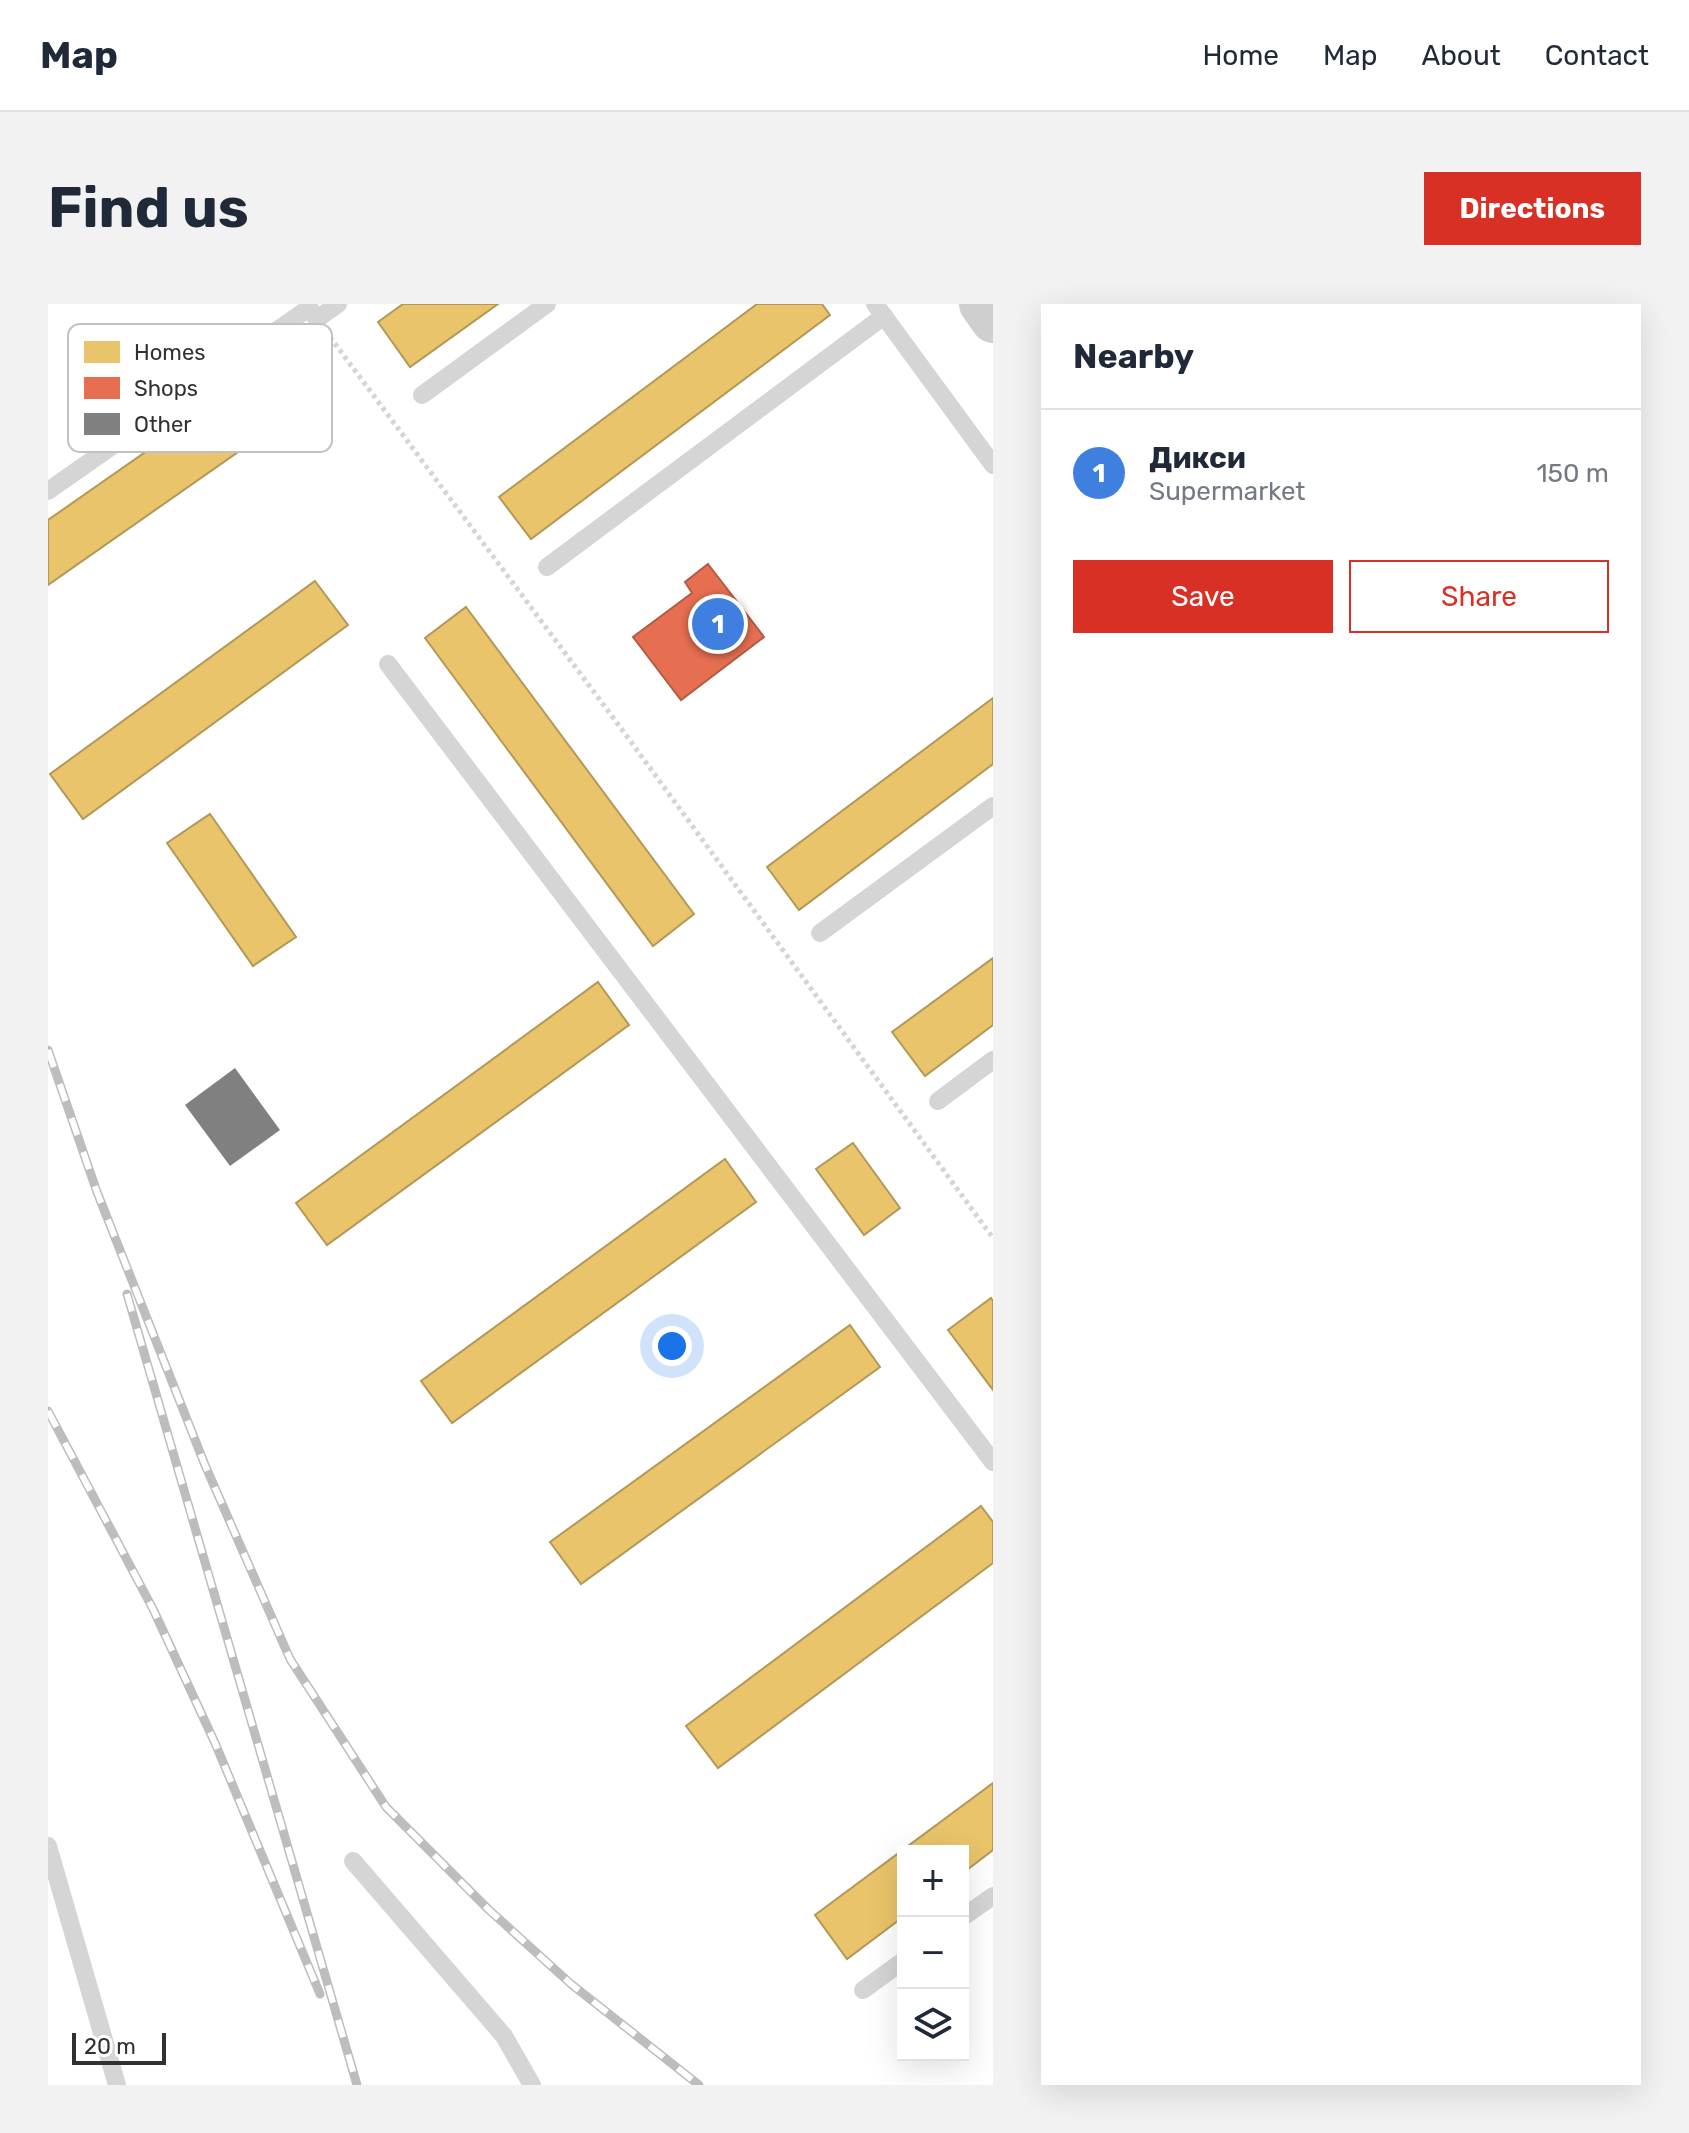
<!DOCTYPE html>
<html lang="en">
<head>
<meta charset="utf-8">
<style>
  :root { --surface:#fff; --page:#f2f2f3; --text:#1f2937; --muted:#747a83; --line:#e0e1e3; --accent:#d93025 }
  body { margin:0; font-family:Rubik,sans-serif; background:var(--page); color:var(--text) }
  .controls { position:absolute; right:24px; bottom:24px; display:grid; overflow:hidden; border-radius:0px; box-shadow:0 8px 32px #0002 }
  .controls button { width:72px; height:72px; display:grid; place-items:center; padding:0; border:0; border-bottom:2px solid var(--line); background:var(--surface); color:var(--text); font:40px sans-serif }
  .scale { position:absolute; left:24px; bottom:20px; width:94px; box-sizing:border-box; padding-left:8px; border:4px solid #313131; border-top:0; font-size:22px; line-height:28px; white-space:nowrap; color:#313131; -webkit-text-stroke:6px #fff; paint-order:stroke }
  .you { position:absolute; left:624px; top:1042px; width:28px; height:28px; margin:-20px; border:6px solid #fff; border-radius:50%; background:#1a73e8; box-shadow:0 0 0 12px #1a73e833 }
  .badge { display:grid; place-items:center; width:52px; height:52px; border-radius:50%; background:var(--accent); color:#fff; font-size:26px; font-weight:700 }
  .pin { position:absolute; translate:-50% -50%; border:4px solid #fff; box-shadow:0 2px 8px #0006 }
  .list { margin:0; padding:0; list-style:none }
  h2 { display:flex; justify-content:space-between; align-items:center; height:104px; margin:0; padding:0 32px; font-size:34px }
  h2 small { font-size:26px; font-weight:400; color:var(--muted) }
  .list li { display:grid; grid-template-columns:52px 1fr auto; gap:24px; align-items:center; box-sizing:border-box; height:128px; padding:0 32px; border-top:2px solid var(--line) }
  .list b { display:block; font-size:30px; white-space:nowrap }
  .list p { margin:0; font-size:26px; white-space:nowrap; color:var(--muted) }
  .list em { font-size:26px; font-style:normal; color:var(--muted) }
  .actions { display:flex; gap:16px; padding:24px 32px }
  .actions a { flex:1; padding:18px 0; border:2px solid var(--accent); border-radius:0px; text-align:center; font-size:28px; color:var(--accent) }
  .actions .main { background:var(--accent); color:#fff }
  .icon { flex:none; width:44px; height:44px; fill:none; stroke:currentColor; stroke-width:2; stroke-linecap:round; stroke-linejoin:round }
  .map { position:relative; flex:none; width:945px; height:1781px; overflow:hidden; border-radius:0px }
  header { display:flex; align-items:center; gap:48px; box-sizing:border-box; height:112px; padding:0 40px; background:var(--surface); border-bottom:2px solid var(--line) }
  header strong { font-size:38px }
  nav { display:flex; gap:44px; margin-inline-start:auto; font-size:28px }
  .intro { display:flex; align-items:center; justify-content:space-between; box-sizing:border-box; height:192px; padding:0 48px }
  h1 { margin:0; font-size:56px }
  .button { padding:20px 36px; border-radius:0px; background:var(--accent); color:#fff; font-size:28px; font-weight:700 }
  main { display:flex; gap:48px; padding:0 48px }
  aside { flex:1; background:var(--surface); border-radius:0px; box-shadow:0 8px 32px #0002 }
  .map>svg:first-child { display:block }
  .homes { fill:#e9c46a; stroke:#b29859; stroke-width:2 }
  .shops { fill:#e76f51; stroke:#b05c47; stroke-width:2 }
  .building { fill:#808080 }
  .lines { fill:none; stroke-linecap:round; stroke-linejoin:round }
  .path { stroke:#d5d5d5; stroke-width:5; stroke-dasharray:4 4; stroke-linecap:butt }
  .lane { stroke:#d5d5d5; stroke-width:18 }
  .secondary { stroke:#cfcfcf; stroke-width:44 }
  .rail-casing { stroke:#bdbdbd; stroke-width:9 }
  .rail { stroke:#fff; stroke-width:6; stroke-dasharray:18; stroke-linecap:butt }
  .key { fill:#fff; stroke:#c1c1c1; stroke-width:2 }
  .key-label { font-size:22px; fill:#313131 }
</style>
</head>
<body>
<header>
<strong>Map</strong>
<nav><a>Home</a><a>Map</a><a>About</a><a>Contact</a></nav>
</header>
<div class="intro"><h1>Find us</h1><a class="button">Directions</a></div>
<main>
<div class="map">
<svg width="945" height="1781" viewBox="0 0 945 1781">
  <rect width="100%" height="100%" fill="#fff"/>
  <g class="homes">
    <polygon points="355,0 450,0 362,63 330,18"/>
    <polygon points="709,0 774,0 782,11 483,235 451,193"/>
    <polygon points="222,61 253,104 0,281 0,216"/>
    <polygon points="267,277 300,321 35,515 2,470"/>
    <polygon points="418,303 646,610 605,642 377,334"/>
    <polygon points="945,394 945,460 751,606 719,563"/>
    <polygon points="162,510 248,633 205,662 119,539"/>
    <polygon points="945,654 945,721 877,772 844,728"/>
    <polygon points="550,678 581,721 279,941 248,899"/>
    <polygon points="805,839 852,904 816,931 768,865"/>
    <polygon points="677,855 708,898 404,1119 373,1077"/>
    <polygon points="943,994 945,997 945,1086 900,1026"/>
    <polygon points="802,1021 832,1063 533,1280 502,1238"/>
    <polygon points="933,1202 945,1218 945,1259 670,1464 638,1422"/>
    <polygon points="945,1479 945,1546 915,1569 915,1547 855,1547 855,1613 799,1655 767,1611"/>
  </g>
  <polygon class="shops" points="660,260 716,333 633,396 585,333 644,289 637,278"/>
  <polygon class="building" points="187,764 232,826 182,862 137,801"/>
  <g class="lines">
    <polyline class="path" points="282,33 575,427 945,934"/>
    <g class="lane">
      <polyline points="827,0 945,161"/>
      <polyline points="374,91 499,0"/>
      <polyline points="0,187 261,4 269,15 290,0"/>
      <polyline points="499,263 836,12"/>
      <polyline points="340,360 945,1158"/>
      <polyline points="772,629 945,502"/>
      <polyline points="890,797 945,756"/>
      <polyline points="0,1542 69,1781"/>
      <polyline points="305,1557 456,1732 484,1781"/>
      <polyline points="915,1613 945,1592"/>
      <polyline points="815,1686 855,1657"/>
    </g>
    <polyline class="secondary" points="933,0 945,17"/>
    <g class="rail-casing">
      <g id="rail">
        <polyline points="0,746 49,888 157,1161 242,1355 338,1503 440,1605 523,1680 651,1781"/>
        <polyline points="79,990 309,1781"/>
        <polyline points="0,1107 105,1305 167,1439 272,1690"/>
      </g>
    </g>
    <use href="#rail" class="rail"/>
  </g>
  <rect x="20" y="20" width="264" height="128" rx="12" class="key"/>
  <rect x="36" y="37" width="36" height="22" fill="#e9c46a"/>
  <rect x="36" y="73" width="36" height="22" fill="#e76f51"/>
  <rect x="36" y="109" width="36" height="22" fill="#808080"/>
  <g class="key-label">
    <text x="86" y="56">Homes</text>
    <text x="86" y="92">Shops</text>
    <text x="86" y="128">Other</text>
  </g>
</svg>
<div class="controls">
<button>+</button>
<button>−</button>
<button><svg class="icon" aria-label="layers" viewBox="0 0 24 24"><path d="M12 4l9 5-9 5-9-5zM3 14l9 5 9-5"/></svg></button>
</div>
<div class="scale">20 m</div>
<div class="you"></div>
<div class="pin badge" style="left:670px;top:320px;background:#3f7fe0">1</div>
</div>
<aside>
<h2>Nearby<small></small></h2>
<ul class="list">
<li><span class="badge" style="background:#3f7fe0">1</span><div><b>Дикси</b><p>Supermarket</p></div><em>150 m</em></li>
</ul>
<div class="actions"><a class="main">Save</a><a>Share</a></div>
</aside>
</main>
</body>
</html>
